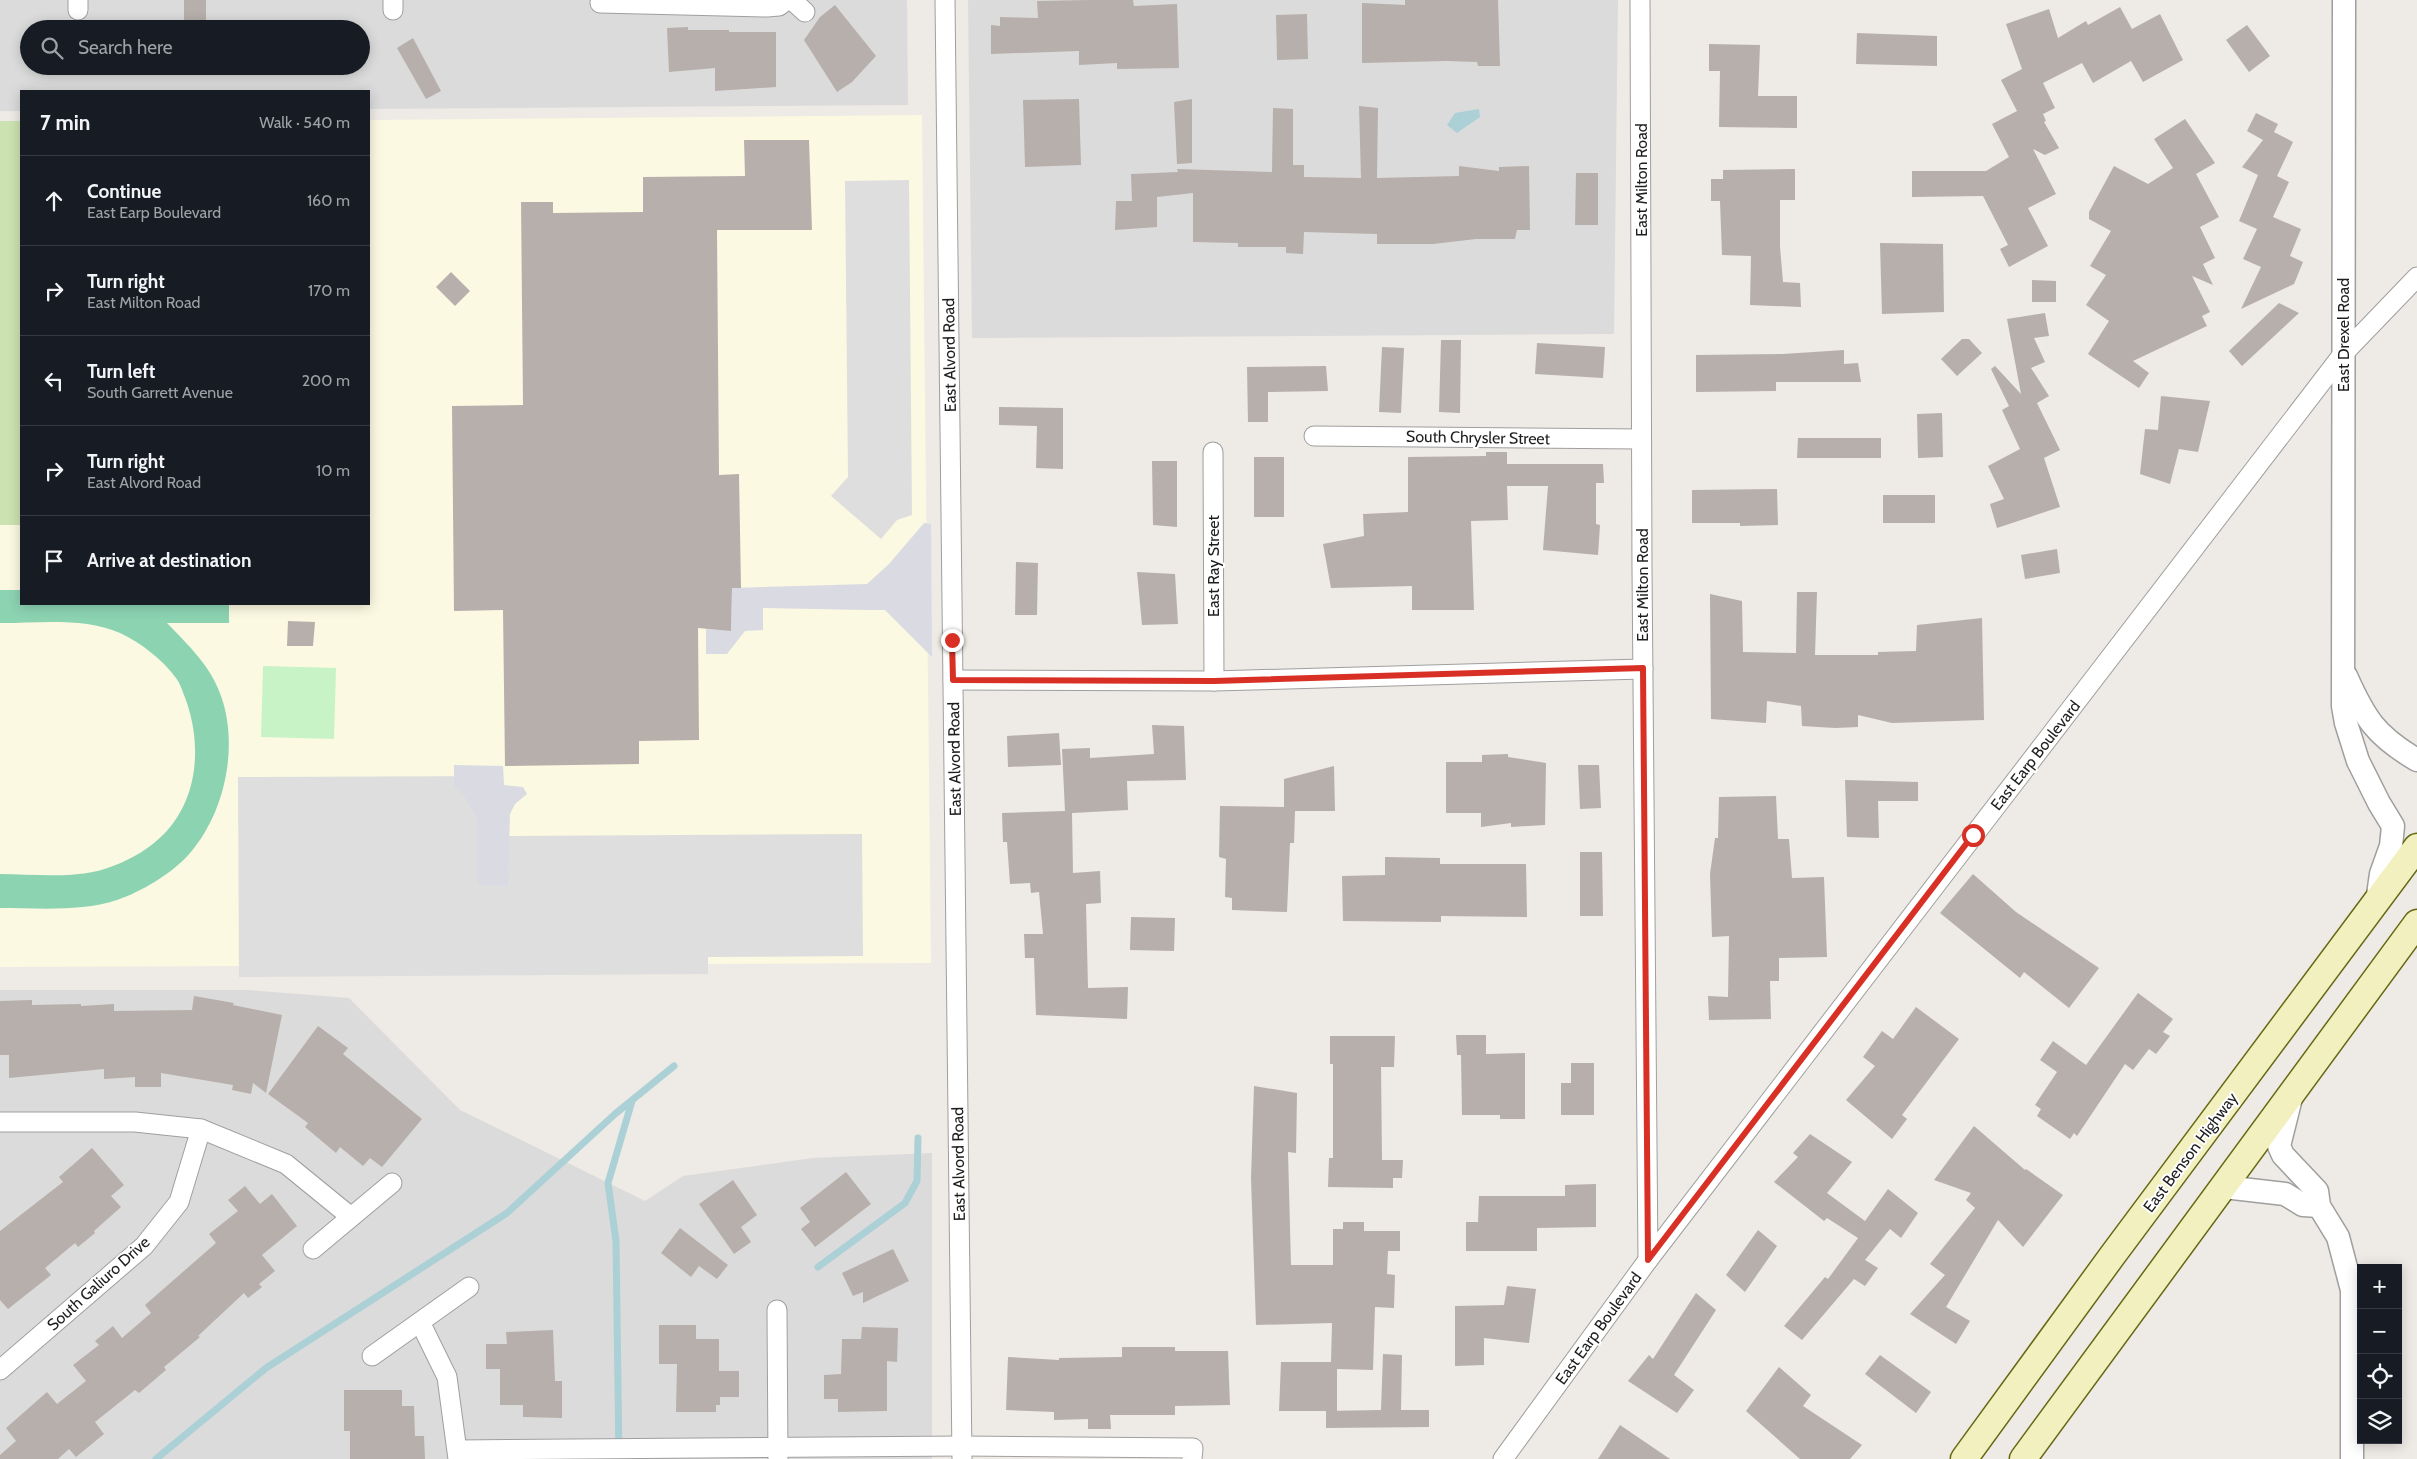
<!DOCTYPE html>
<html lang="en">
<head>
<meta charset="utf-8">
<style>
  :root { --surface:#171b24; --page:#242831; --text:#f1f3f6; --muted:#9ea1a6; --line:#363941 }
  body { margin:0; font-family:Cabin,sans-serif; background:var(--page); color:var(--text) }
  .controls { position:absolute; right:15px; bottom:15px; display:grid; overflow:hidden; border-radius:0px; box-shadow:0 2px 12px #0003 }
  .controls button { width:45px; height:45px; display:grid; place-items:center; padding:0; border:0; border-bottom:1px solid var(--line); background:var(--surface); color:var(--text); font:25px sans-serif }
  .stop { position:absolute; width:15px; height:15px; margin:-11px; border:4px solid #d93025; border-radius:50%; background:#fff }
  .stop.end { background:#d93025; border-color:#fff; box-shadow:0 1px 5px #0008 }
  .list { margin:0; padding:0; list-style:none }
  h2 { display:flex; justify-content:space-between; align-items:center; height:65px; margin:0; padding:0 20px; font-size:21px }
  h2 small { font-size:16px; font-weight:400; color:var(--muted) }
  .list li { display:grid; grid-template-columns:32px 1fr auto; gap:15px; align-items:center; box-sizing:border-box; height:90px; padding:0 20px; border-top:1px solid var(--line) }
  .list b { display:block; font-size:19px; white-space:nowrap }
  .list p { margin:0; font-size:16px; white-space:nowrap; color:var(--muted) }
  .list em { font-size:16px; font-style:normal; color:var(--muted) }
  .icon { flex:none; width:28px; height:28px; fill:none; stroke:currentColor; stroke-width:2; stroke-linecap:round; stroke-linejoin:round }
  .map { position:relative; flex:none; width:2417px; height:1459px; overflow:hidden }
  .search { position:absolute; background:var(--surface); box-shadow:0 2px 12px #0003; left:20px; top:20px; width:350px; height:55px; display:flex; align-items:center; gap:12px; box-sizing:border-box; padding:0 18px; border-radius:28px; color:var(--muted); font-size:19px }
  .panel { position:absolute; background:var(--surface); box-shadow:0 2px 12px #0003; left:20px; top:90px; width:350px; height:515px; border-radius:0px }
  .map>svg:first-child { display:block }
  .residential { fill:#dcdbdb; fill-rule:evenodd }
  .education { fill:#fbf9e1 }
  .grass { fill:#cde2b1 }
  .park { fill:#c7f3c7 }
  .pitch { fill:#8cd3b2 }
  .parking { fill:#dedede }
  .plaza { fill:#dadae3 }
  .water { fill:#abd0d6 }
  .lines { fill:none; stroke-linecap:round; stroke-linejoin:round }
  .stream { stroke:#abd0d6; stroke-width:7 }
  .building { fill:#b7afab }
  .minor-casing { stroke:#9f9f9f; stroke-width:21 }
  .tertiary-casing { stroke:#9f9f9f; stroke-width:25 }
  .secondary-casing { stroke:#666812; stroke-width:29 }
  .minor { stroke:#fff; stroke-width:19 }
  .tertiary { stroke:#fff; stroke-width:22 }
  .secondary { stroke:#f2f0bf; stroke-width:26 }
  .route { stroke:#d93025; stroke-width:6 }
  .labels { text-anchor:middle; stroke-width:4; stroke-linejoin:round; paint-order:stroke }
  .street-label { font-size:16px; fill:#1e1e1e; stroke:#fff }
</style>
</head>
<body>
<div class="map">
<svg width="2417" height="1459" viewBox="0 0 2417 1459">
  <rect width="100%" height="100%" fill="#eeeae5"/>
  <g class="residential">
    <path d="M0,0h907l1,105 -539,4v-18h-348v20h-21zM29,29h332v37h-332z"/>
    <polygon points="968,0 1618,0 1614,334 972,338"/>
    <polygon points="0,990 249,990 349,998 460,1110 645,1201 683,1176 813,1158 932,1153 932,1459 0,1459"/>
  </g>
  <polygon class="education" points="922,115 931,963 0,967 0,122 21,122 21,604 369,604 369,120"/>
  <rect class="grass" x="0" y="121" width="21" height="404"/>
  <polygon class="park" points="263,666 336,668 334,739 261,737"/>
  <path class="pitch" d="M0,590h21v14h208v19h-62c21,22 44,43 54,73 18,50 4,117 -31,157 -17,20 -49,39 -73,47 -37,12 -79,8 -117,8v-34c36,0 79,6 113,-8 19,-7 37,-18 51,-32 36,-37 38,-94 20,-139 -2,-5 -4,-12 -8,-17 -14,-19 -35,-35 -56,-45 -36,-16 -81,-10 -120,-10z"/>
  <g class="parking">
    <polygon points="909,180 912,515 897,520 881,539 831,496 848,477 845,181"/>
    <polygon points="502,776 503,836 862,834 863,956 708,957 708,974 239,977 238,777"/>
  </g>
  <g class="plaza">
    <polygon points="924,523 931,524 932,657 885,610 866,610 763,608 763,630 745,631 727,654 706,654 706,629 731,630 732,588 867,584 889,564"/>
    <polygon points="454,765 503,766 504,785 523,787 527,794 515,804 510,814 508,886 478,885 477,817 464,796 454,786"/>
  </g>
  <polygon class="water" points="1479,109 1480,117 1457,133 1447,125 1455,113"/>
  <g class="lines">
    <g class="stream">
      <polyline points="818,1267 905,1203 917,1181 918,1138"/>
      <polyline points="156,1459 266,1368 507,1213 615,1114 674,1066"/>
      <polyline points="619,1459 616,1241 608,1183 632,1101"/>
    </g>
  </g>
  <g class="building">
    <rect x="184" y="0" width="22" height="29"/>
    <polygon points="1089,0 1133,0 1134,6 1177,4 1179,68 1117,69 1117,63 1079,65 1079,51 991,54 991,25 1000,26 1000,17 1038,18 1037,1"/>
    <polygon points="1405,0 1498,0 1500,66 1478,66 1477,62 1447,61 1362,63 1362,3 1405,5"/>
    <polygon points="835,5 876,56 852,82 837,92 804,40 820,17"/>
    <polygon points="2120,7 2132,29 2160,14 2183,60 2143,82 2131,61 2093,83 2082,63 2043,83 2055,108 2043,114 2046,121 2044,122 2059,148 2045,155 2033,149 2056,194 2028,208 2048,246 2009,267 2000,249 2008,245 1983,196 1912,197 1912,171 1986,171 2009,157 1992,124 2017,111 2001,80 2022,69 2006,24 2049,9 2058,38 2086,21 2088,25"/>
    <polygon points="1307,14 1308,59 1277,60 1276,15"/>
    <polygon points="2247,25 2270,56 2249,72 2226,40"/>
    <polygon points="688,27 688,30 729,30 729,32 776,32 776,87 715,91 715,68 669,72 667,28"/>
    <polygon points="1857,33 1937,36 1937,66 1856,64"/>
    <polygon points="413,38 441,91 426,99 397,48"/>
    <polygon points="1709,44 1760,45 1758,96 1797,96 1797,128 1719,127 1720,71 1709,71"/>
    <polygon points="1079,99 1081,165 1025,167 1023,100"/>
    <polygon points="1192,99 1192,163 1177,164 1174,102"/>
    <polygon points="1359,106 1378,108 1377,178 1459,176 1459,166 1499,171 1499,167 1529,166 1530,230 1517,230 1515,239 1476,239 1433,244 1377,244 1377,234 1304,232 1303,254 1286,253 1286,247 1238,247 1238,243 1193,242 1193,193 1157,197 1157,227 1115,230 1116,201 1132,201 1131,174 1178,172 1177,169 1272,172 1273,108 1293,109 1293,165 1304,165 1304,177 1361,178"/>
    <polygon points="2256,113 2278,124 2274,132 2293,142 2277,176 2289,182 2273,217 2301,229 2290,256 2303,262 2294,284 2241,309 2261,267 2243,259 2257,229 2239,221 2258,175 2242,167 2263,140 2247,131"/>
    <polygon points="2185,119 2215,163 2196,174 2219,217 2200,227 2215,258 2203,264 2213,285 2192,276 2210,312 2202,316 2207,326 2133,361 2149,373 2139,388 2088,354 2109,321 2086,305 2106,275 2090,266 2111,231 2089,219 2089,212 2114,166 2148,184 2173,168 2154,139"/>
    <polygon points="744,140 809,140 812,230 717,230 719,475 739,474 741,588 732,588 731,631 698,628 699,740 639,741 639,764 505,766 503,610 454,611 452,406 523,405 521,202 553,202 553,213 643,212 643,177 745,176"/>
    <polygon points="1795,169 1795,200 1780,200 1780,247 1783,282 1800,283 1801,307 1750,305 1751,256 1722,255 1720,201 1711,201 1711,179 1723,179 1723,170"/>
    <polygon points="1576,173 1598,173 1598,225 1575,225"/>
    <polygon points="1880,243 1943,244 1944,312 1882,314"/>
    <polygon points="451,272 470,291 455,306 436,287"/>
    <polygon points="2032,280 2056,281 2056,302 2032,302"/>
    <polygon points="2279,303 2299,313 2242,366 2229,351"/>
    <polygon points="2045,313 2049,336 2034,338 2045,362 2031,368 2049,396 2037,403 2060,450 2044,458 2060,507 1997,528 1990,504 2004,499 1988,466 2020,449 2002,410 2009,406 1991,369 1995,366 2021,394 2007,319"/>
    <polygon points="1962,339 1969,339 1982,353 1957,376 1941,359"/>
    <polygon points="1441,340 1461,340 1460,413 1439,412"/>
    <polygon points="1537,343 1605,347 1603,378 1535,374"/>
    <polygon points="1382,347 1404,348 1401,413 1379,412"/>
    <polygon points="1844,350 1844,364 1858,363 1861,382 1776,382 1776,391 1696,392 1696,355 1783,354"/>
    <polygon points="1326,366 1328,391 1268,392 1268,422 1248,422 1247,367"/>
    <polygon points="2161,396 2210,401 2198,452 2179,449 2170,484 2140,474 2145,429 2158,430"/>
    <polygon points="999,407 1063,408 1063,469 1036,468 1037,426 999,425"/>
    <polygon points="1942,413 1943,457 1918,458 1917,414"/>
    <polygon points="1798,438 1881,438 1881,458 1797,458"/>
    <polygon points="1486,452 1507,452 1507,464 1603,464 1604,483 1596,483 1596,524 1600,525 1598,555 1543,550 1548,486 1507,486 1508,520 1471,521 1474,610 1412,610 1412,586 1331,588 1323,544 1364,536 1363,514 1408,512 1408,457 1486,456"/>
    <rect x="1254" y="457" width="30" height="60"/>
    <polygon points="1152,461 1177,461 1177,527 1153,525"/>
    <polygon points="1777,489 1778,525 1740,526 1740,523 1692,523 1692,490"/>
    <rect x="1883" y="495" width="52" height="28"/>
    <polygon points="2057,549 2060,573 2025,579 2021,555"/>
    <polygon points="1016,562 1038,563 1037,615 1015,615"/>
    <polygon points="1137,572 1175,574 1178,624 1142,625"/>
    <polygon points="1797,592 1817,592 1815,655 1878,655 1878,652 1916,651 1917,625 1982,618 1984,720 1892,723 1858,715 1858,727 1835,728 1802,726 1801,706 1767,701 1766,723 1711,719 1710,594 1742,601 1743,652 1796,653"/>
    <polygon points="288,621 315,622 313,646 287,646"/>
    <polygon points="1152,725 1184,726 1186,780 1127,781 1128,810 1072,813 1073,873 1100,871 1101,903 1086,904 1088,988 1128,987 1127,1019 1036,1015 1034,958 1025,958 1024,934 1043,934 1039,892 1031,893 1030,883 1010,884 1007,842 1003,842 1002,813 1065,811 1062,749 1090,748 1090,758 1154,754"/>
    <polygon points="1059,733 1061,765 1008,767 1007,736"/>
    <polygon points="1508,754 1508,757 1546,763 1545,825 1511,827 1511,823 1481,827 1481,813 1446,813 1446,762 1482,762 1482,755"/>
    <polygon points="1578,765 1599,765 1601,808 1580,809"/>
    <polygon points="1334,766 1335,811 1295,811 1294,843 1290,843 1287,912 1232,910 1232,898 1225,897 1226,859 1219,857 1220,806 1284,807 1284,779"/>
    <polygon points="1845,780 1918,782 1918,801 1878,801 1879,838 1847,837"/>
    <polygon points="1776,796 1778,839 1789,839 1792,878 1824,877 1827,957 1779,958 1779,981 1770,981 1771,1019 1709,1020 1708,996 1728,997 1729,936 1712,937 1710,874 1715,838 1718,838 1719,797"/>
    <polygon points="1580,852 1602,852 1603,916 1580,916"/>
    <polygon points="1385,857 1440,858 1440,864 1526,864 1527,917 1441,916 1441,922 1343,921 1342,876 1385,875"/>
    <polygon points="1973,874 2016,912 2099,968 2069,1008 2024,972 2020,978 1940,913"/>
    <polygon points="1131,917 1175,918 1174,951 1130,950"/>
    <polygon points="2138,993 2173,1019 2163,1032 2170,1036 2156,1054 2149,1049 2133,1070 2125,1064 2077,1136 2074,1133 2070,1139 2037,1116 2041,1109 2035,1105 2057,1072 2040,1060 2053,1041 2086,1065"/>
    <polygon points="194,996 234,1003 233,1005 282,1015 266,1093 253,1083 251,1094 232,1090 233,1085 161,1073 161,1087 135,1087 135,1077 104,1079 104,1069 9,1078 9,1055 0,1055 0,1001 32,1000 32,1005 81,1004 81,1006 114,1004 114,1011 192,1010"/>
    <polygon points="1916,1007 1959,1039 1902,1115 1907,1119 1892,1139 1846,1100 1875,1066 1863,1057 1882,1031 1893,1039"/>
    <polygon points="318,1026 348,1048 343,1054 422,1119 382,1167 370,1158 363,1166 340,1147 336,1153 305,1127 308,1123 268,1094"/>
    <polygon points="1456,1035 1486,1035 1486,1054 1525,1053 1525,1119 1500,1119 1500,1115 1462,1115 1461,1055 1457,1055"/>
    <polygon points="1330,1036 1395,1036 1394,1067 1381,1067 1382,1160 1403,1160 1402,1178 1393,1178 1393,1188 1328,1187 1329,1158 1333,1158 1333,1064 1330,1064"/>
    <polygon points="1571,1063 1594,1063 1594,1115 1561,1115 1561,1083 1571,1083"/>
    <polygon points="1254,1086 1297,1093 1296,1153 1288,1152 1291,1265 1333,1265 1333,1229 1343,1229 1343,1222 1364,1222 1364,1231 1400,1231 1400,1251 1388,1251 1387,1274 1395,1275 1394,1308 1375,1307 1373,1370 1337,1369 1337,1411 1279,1411 1281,1362 1331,1362 1332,1323 1256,1325 1251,1178"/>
    <polygon points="1974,1126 2025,1170 2026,1169 2063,1195 2023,1247 1998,1220 1946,1307 1970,1321 1956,1344 1910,1314 1945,1275 1930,1264 1975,1208 1966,1200 1971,1193 1934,1180"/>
    <polygon points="1810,1134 1852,1162 1827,1193 1865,1221 1888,1189 1918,1213 1901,1238 1890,1229 1865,1260 1878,1268 1865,1286 1854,1279 1802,1340 1784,1326 1825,1277 1828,1279 1858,1238 1827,1218 1824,1221 1774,1182 1798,1157 1793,1153"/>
    <polygon points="92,1148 124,1185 111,1196 121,1207 94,1231 95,1233 78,1247 75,1243 45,1268 51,1275 8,1309 0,1300 0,1231 63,1182 59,1177"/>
    <polygon points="846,1172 871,1204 815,1247 801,1229 810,1222 800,1208"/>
    <polygon points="733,1180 757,1215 741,1227 751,1242 734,1254 699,1204"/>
    <polygon points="1596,1184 1596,1227 1537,1228 1537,1251 1466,1251 1466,1222 1478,1222 1479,1196 1565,1196 1565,1185"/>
    <polygon points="245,1186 260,1204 272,1194 297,1226 262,1255 275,1271 259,1284 262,1287 248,1298 244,1293 198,1336 200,1337 164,1367 166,1370 139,1393 135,1390 95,1422 104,1434 76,1457 69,1449 58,1459 0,1459 0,1455 16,1441 6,1428 47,1392 57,1404 86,1381 73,1365 99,1345 95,1341 113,1326 122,1338 151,1313 145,1305 216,1243 209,1234 238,1211 228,1200"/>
    <polygon points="680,1228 728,1265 717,1279 699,1266 691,1277 661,1253"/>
    <polygon points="1758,1230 1777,1246 1745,1292 1726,1275"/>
    <polygon points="893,1249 909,1281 863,1303 863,1292 853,1296 842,1273"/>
    <polygon points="1507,1286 1536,1289 1529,1343 1484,1338 1484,1365 1455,1366 1455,1306 1504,1305"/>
    <polygon points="1696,1293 1716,1310 1674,1375 1694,1390 1677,1413 1628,1381 1649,1355 1653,1359"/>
    <polygon points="659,1325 696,1325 696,1339 719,1339 719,1371 739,1371 739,1397 720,1397 720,1405 716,1405 716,1412 676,1412 677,1364 659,1364"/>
    <polygon points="862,1327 898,1328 897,1362 887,1361 887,1411 838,1412 838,1399 824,1399 824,1375 841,1374 842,1339 861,1339"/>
    <polygon points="553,1330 555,1381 562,1381 562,1418 523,1417 523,1405 500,1405 500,1369 486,1369 486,1344 507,1344 506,1332"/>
    <polygon points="1122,1347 1175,1347 1175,1351 1228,1351 1230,1405 1175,1406 1175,1415 1110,1415 1111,1429 1088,1429 1088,1419 1054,1420 1054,1412 1006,1410 1008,1357 1059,1360 1059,1358 1122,1357"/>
    <polygon points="1383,1354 1402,1355 1401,1410 1429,1410 1429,1427 1326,1428 1326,1411 1381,1410"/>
    <polygon points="1880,1355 1931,1392 1916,1413 1865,1374"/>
    <polygon points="1779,1367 1811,1395 1803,1406 1862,1445 1850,1459 1800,1459 1746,1411"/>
    <polygon points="344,1390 402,1390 402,1406 414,1406 415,1436 424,1436 425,1459 350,1459 350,1431 344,1431"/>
    <polygon points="1620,1425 1670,1459 1598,1459"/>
  </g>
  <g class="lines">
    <g class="minor-casing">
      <g id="minor">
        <polyline points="78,0 78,10"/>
        <polyline points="393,0 393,10"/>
        <polyline points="792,0 805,12"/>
        <polyline points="945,0 962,1459"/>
        <polyline points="1640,0 1642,568 1648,1260"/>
        <polyline points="600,3 767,7 779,6 787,0"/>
        <polyline points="1314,436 1641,439"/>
        <polyline points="1213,452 1214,681"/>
        <polyline points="953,680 1214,681 1643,669"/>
        <polyline points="0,1122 135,1122 201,1129 286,1164 351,1217"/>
        <polyline points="313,1249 392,1183"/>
        <polyline points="777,1310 778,1459"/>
        <polyline points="420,1322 447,1377 458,1459"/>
        <polyline points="372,1356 469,1287"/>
        <polyline points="0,1370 144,1246 179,1202 201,1129"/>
        <polyline points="458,1450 962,1446 1193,1448 1192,1459"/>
        <polyline points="1503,1459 1648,1260 2343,354 2417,277"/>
      </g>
    </g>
    <g class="tertiary-casing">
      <g id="tertiary">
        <polyline points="2344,0 2343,706 2346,723 2358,761 2379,803 2393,826 2391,846 2381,874 2377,902"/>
        <path d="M2346,676c19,43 30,60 71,84"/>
        <polyline points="2291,1098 2279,1146 2283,1155 2317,1191 2319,1206 2338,1237 2352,1290 2352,1459"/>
        <polyline points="2224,1187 2285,1194 2303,1205 2319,1206"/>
      </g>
    </g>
    <g class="secondary-casing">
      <g id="secondary">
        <polyline points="1964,1459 2112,1256 2417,847"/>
        <polyline points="2023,1459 2417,923"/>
      </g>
    </g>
    <use href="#minor" class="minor"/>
    <use href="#tertiary" class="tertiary"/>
    <use href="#secondary" class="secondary"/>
  </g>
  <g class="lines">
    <polyline class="route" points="952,640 953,680 1214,681 1643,668 1648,1260 1973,835"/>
  </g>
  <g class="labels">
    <g class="street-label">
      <text transform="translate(1641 180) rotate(-90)" y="6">East Milton Road</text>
      <text transform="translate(2343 335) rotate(-90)" y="6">East Drexel Road</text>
      <text transform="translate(949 355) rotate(-91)" y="6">East Alvord Road</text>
      <text transform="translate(1478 437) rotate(1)" y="6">South Chrysler Street</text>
      <text transform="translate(1213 566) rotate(-90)" y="6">East Ray Street</text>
      <text transform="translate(1642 585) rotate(-90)" y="6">East Milton Road</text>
      <text transform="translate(2035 755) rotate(-52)" y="6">East Earp Boulevard</text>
      <text transform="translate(954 759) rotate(-91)" y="6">East Alvord Road</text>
      <text transform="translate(2190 1152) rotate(-53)" y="6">East Benson Highway</text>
      <text transform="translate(958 1164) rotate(-91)" y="6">East Alvord Road</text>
      <text transform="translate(98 1283) rotate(-42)" y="6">South Galiuro Drive</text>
      <text transform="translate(1598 1328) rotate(-54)" y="6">East Earp Boulevard</text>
    </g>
  </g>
</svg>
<div class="controls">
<button>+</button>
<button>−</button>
<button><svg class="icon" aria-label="locate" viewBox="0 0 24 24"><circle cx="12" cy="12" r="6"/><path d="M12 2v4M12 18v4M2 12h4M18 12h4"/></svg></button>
<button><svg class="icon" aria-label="layers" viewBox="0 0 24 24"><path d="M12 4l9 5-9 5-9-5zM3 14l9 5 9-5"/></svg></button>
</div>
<div class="stop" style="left:1973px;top:835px"></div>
<div class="stop end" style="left:952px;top:640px"></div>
<div class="search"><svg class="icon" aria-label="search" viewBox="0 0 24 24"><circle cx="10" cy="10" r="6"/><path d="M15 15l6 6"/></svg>Search here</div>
<section class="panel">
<h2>7 min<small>Walk · 540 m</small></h2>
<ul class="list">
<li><svg class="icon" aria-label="ahead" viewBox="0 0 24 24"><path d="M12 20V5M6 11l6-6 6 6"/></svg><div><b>Continue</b><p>East Earp Boulevard</p></div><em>160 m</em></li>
<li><svg class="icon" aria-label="right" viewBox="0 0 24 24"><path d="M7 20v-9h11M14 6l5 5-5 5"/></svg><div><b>Turn right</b><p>East Milton Road</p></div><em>170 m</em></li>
<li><svg class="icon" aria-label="left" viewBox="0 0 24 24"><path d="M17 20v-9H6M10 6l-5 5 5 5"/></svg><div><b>Turn left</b><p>South Garrett Avenue</p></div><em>200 m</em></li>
<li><svg class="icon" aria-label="right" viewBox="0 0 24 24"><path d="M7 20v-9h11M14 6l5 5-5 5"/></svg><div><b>Turn right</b><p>East Alvord Road</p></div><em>10 m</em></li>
<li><svg class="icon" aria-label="arrive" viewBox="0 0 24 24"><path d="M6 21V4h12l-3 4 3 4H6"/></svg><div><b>Arrive at destination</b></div></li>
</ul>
</section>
</div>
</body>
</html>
